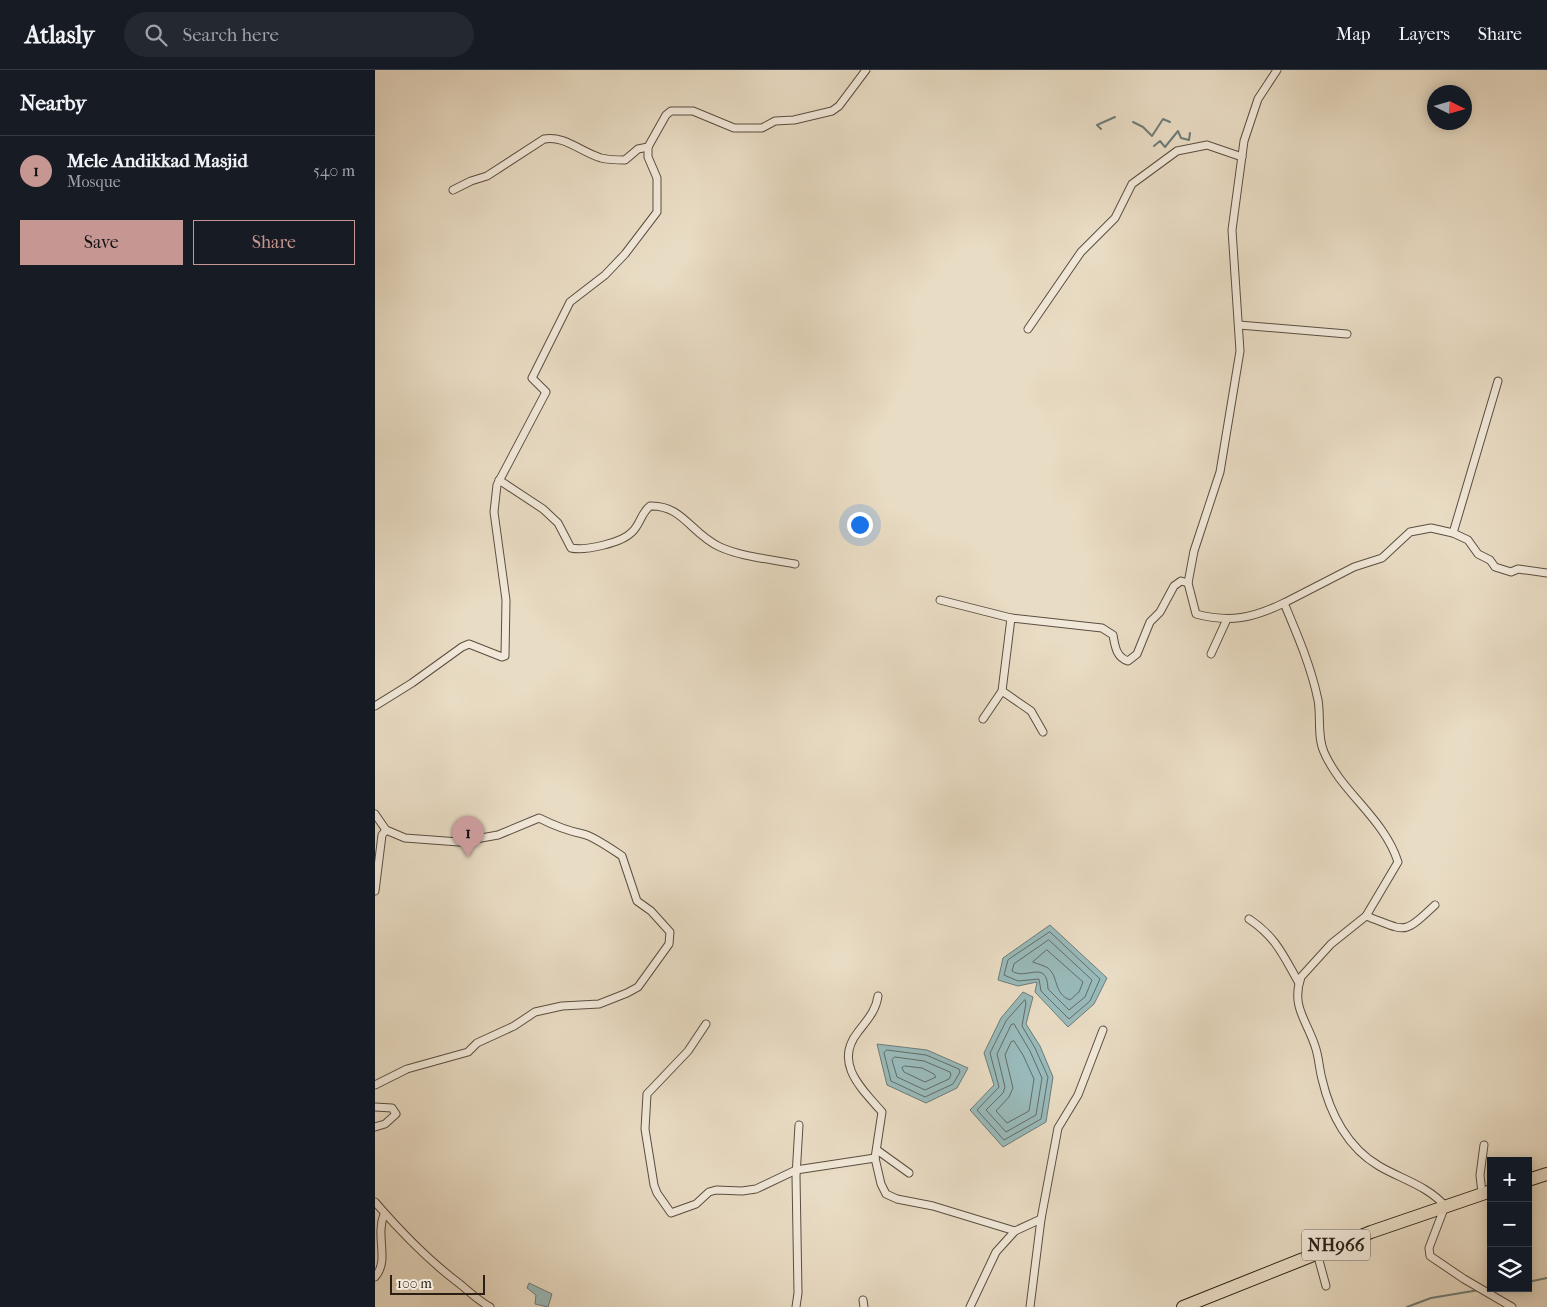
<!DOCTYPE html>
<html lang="en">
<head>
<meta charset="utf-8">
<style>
  :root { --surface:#171b24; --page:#242831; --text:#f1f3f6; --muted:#9ea1a6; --line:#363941; --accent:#c59692 }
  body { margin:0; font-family:"IM FELL French Canon",serif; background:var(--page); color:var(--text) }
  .controls { position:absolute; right:15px; bottom:15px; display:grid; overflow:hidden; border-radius:0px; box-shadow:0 2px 12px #0003 }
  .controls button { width:45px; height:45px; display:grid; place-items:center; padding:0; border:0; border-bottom:1px solid var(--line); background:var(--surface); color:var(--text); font:25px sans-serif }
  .compass { position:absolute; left:1052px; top:15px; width:45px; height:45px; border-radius:50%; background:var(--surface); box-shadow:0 2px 12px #0003; rotate:95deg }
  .scale { position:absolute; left:15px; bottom:12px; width:95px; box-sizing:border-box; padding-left:5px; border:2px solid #2b1f14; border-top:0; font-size:14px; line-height:18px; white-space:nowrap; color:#2b1f14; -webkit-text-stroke:4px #f1e8d9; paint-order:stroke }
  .you { position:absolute; left:484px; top:454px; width:18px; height:18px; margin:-12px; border:4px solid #fff; border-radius:50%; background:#1a73e8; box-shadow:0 0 0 8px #1a73e833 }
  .badge { display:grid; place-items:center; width:32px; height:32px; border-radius:50%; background:var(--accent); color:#111; font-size:16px; font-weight:700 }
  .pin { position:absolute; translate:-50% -41px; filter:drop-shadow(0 1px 2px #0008) }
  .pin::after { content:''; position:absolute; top:26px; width:18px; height:15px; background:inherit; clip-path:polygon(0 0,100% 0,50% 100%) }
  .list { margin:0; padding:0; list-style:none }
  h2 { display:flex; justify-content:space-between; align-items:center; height:65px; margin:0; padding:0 20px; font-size:21px }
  h2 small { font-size:16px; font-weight:400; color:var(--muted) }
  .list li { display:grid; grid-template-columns:32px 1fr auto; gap:15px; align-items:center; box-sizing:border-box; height:70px; padding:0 20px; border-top:1px solid var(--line) }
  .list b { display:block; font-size:19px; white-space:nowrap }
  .list p { margin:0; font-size:16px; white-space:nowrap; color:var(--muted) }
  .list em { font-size:16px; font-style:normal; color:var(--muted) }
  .actions { display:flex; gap:10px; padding:15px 20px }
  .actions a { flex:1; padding:11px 0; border:1px solid var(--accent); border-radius:0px; text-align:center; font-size:18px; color:var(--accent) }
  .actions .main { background:var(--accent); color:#111 }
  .icon { flex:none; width:28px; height:28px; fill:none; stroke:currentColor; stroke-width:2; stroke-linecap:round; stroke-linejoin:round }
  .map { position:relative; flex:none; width:1172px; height:1237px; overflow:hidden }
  header { display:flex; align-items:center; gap:30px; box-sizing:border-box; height:70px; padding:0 25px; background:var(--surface); border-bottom:1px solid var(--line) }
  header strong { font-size:24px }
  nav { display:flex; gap:28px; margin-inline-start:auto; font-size:18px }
  .search { width:350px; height:45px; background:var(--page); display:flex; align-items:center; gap:12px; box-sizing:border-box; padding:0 18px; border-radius:28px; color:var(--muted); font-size:19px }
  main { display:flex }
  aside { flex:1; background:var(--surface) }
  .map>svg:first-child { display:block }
  .water { fill:#99baba; stroke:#6d7c78 }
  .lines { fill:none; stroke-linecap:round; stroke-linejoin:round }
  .shore { stroke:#626c67; stroke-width:1 }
  .stream { stroke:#6d7c78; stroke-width:2 }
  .street-casing { stroke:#5a4e40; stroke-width:9 }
  .highway-casing { stroke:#2b1f14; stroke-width:14 }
  .street { stroke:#f1e8d9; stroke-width:7 }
  .highway { stroke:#e9dcc4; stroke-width:12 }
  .labels { text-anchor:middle; stroke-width:5; stroke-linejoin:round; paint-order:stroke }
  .shield { fill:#f1e8d9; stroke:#665b4f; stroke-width:1 }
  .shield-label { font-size:18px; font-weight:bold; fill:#2b1f14 }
</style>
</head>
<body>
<header>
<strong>Atlasly</strong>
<div class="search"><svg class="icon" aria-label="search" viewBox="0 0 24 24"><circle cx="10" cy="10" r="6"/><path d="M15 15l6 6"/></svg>Search here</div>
<nav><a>Map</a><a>Layers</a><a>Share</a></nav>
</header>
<main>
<aside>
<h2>Nearby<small></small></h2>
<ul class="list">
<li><span class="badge">1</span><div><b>Mele Andikkad Masjid</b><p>Mosque</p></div><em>540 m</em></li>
</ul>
<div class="actions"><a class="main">Save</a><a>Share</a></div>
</aside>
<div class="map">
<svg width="1172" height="1237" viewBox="0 0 1172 1237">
  <rect width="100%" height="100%" fill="#e9dcc4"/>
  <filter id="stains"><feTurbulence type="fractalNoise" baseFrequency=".004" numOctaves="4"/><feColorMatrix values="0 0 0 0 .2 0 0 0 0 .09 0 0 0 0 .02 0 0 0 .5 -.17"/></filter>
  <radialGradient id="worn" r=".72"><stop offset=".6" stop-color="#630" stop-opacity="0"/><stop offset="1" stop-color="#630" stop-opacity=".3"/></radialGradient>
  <g class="water">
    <polygon points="675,855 732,908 719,934 693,957 660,922 662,912 643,916 623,910 628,888"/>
    <polygon points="648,922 658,927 651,954 665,976 678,1007 671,1052 628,1077 595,1040 619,1015 609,983 626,948"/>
    <polygon points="502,974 552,980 593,998 582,1018 551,1033 512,1015"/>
    <polygon points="154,1213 177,1224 173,1237 160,1234 161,1225 152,1218"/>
  </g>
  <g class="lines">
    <g class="shore">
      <polygon points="675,862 725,909 715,931 694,949 666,921 664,909 643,911 629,905 633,890"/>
      <path d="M674,870l43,40 -7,17 -16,13 -21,-21c-1,-31 -22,-8 -36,-18l2,-7z"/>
      <path d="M672,880l36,32 -4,10 -9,8c-17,-7 -11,-23 -22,-32 -5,-3 -11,-4 -15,-6z"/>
      <polygon points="650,930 651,933 647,956 660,978 673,1007 666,1049 629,1070 602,1040 624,1017 615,983 631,951"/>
      <polygon points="639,954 655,981 667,1008 661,1045 631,1062 611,1040 628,1023 630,1017 622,984 636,955"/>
      <polygon points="639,971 648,985 659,1009 654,1041 632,1053 621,1041 634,1027 638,1018 630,985 636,972"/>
      <polygon points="512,980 551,985 584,999 585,1002 578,1014 550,1027 516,1011 509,983"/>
      <polygon points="520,987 549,991 575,1002 576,1005 574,1009 550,1020 522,1007 517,990"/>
      <polygon points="530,996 547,998 559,1004 561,1007 550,1012 529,1002 527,998"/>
    </g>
    <g class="stream">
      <polyline points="758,52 768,57 777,66 788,49 795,52"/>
      <polyline points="726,59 722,55 740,47"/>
      <polyline points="779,76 785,71 790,77 803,61 806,68 814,70 815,63"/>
      <polyline points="1153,1212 1172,1208"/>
      <polyline points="1032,1237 1056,1228 1104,1220"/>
    </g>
    <g class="street-casing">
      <g id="street">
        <path d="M902,0l-19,29 -14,42 -12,89 8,121 -20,121 -26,79 -6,32 8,31c34,9 57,4 88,-11 13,31 27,63 34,97 3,16 -1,37 6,52 17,40 60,66 74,110l-32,54 -35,28 -30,33c-10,29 5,42 14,69 4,11 4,22 7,33 8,35 26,69 57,87 22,13 49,20 66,40l-16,42 1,8 34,23 48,28"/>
        <path d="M78,120l18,-9 16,-5 57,-37c20,-4 37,13 57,19 8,2 16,2 24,2l13,-11 10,-2"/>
        <polyline points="864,255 972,264"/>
        <polyline points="653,259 706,182 740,148 757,114 802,81 832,75 867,87"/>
        <path d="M124,410l44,29 15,14 13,25c14,3 51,-5 61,-16 8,-7 9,-19 18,-26 33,-1 41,28 70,41 22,10 51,12 75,17"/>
        <polyline points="1078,463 1123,311"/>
        <polyline points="565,530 636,548"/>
        <polyline points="909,533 979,497 1007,488 1035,462 1056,458 1078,463 1093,470 1103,484 1115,490 1120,497 1136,502 1143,499 1172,503"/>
        <polyline points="836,584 852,549"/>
        <polyline points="627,621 656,641 668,662"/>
        <polyline points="0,636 37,613 87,577 94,574 127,587 130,586 131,530 119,442 122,415 171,322 157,308 195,232 230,205 250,184 282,142 282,108 273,87 273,77 291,45 296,41 318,41 359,58 387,58 400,51 419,50 457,41 464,36 491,0"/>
        <path d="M608,649l19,-28 9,-73 91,10 11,7c2,11 3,22 15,26l9,-7 13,-32 10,-10 14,-26 7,-5 7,2"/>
        <polyline points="0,744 11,760"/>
        <path d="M0,821l7,-56 4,-5 19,8 54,4 39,-7 41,-17c14,7 29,13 44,16 10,2 30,16 39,22l15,45 14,10 19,21 -1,12 -31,43 -11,6 -28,11 -37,2 -27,6 -21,14 -37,17 -9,9 -61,17 -32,16"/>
        <path d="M991,846c41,15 36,20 69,-11"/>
        <path d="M874,849c27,18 34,36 50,64"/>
        <path d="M503,926c-2,15 -11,24 -20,36 -25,31 4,57 24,80l-7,46 6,26 5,10 11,5 36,7 82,25"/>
        <polyline points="331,954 313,981 272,1024 270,1059 279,1115 282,1123 296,1143 321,1134 334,1122 341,1120 367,1121 381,1119 421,1100 500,1088"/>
        <polyline points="0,1037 17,1038 21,1044 10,1054 0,1057"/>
        <polyline points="502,1080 534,1103"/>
        <polyline points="1107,1123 1105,1105 1109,1075"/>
        <path d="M0,1132c25,29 51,56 81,79 12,9 21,19 34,26"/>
        <polyline points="942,1183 951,1216"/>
        <path d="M0,1207c15,-17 0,-39 9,-63"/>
        <polyline points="488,1230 489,1237"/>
        <polyline points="421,1237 423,1223 421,1106 424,1055"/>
        <polyline points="595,1237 621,1182 640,1161 666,1149"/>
        <polyline points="655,1237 666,1149 683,1058 703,1025 728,960"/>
      </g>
    </g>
    <g class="highway-casing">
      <g id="highway">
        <polyline points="1153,1110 1172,1104"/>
        <polyline points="808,1237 996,1162 1116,1121"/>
      </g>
    </g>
    <use href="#street" class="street"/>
    <use href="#highway" class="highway"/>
  </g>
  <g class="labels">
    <rect class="shield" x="927" y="1159.5" width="68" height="31" rx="4"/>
    <g class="shield-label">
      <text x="961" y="1181">NH966</text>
    </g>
  </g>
  <rect width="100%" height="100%" filter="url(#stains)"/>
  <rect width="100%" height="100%" fill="url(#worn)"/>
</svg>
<div class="controls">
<button>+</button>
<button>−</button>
<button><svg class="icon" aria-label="layers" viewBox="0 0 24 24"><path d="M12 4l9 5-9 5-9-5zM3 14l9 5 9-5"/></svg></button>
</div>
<svg class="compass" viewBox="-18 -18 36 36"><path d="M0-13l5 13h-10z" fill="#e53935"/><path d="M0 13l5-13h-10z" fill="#9ea1a6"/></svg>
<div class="scale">100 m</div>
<div class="you"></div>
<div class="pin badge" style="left:93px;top:787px">1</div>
</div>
</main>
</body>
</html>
